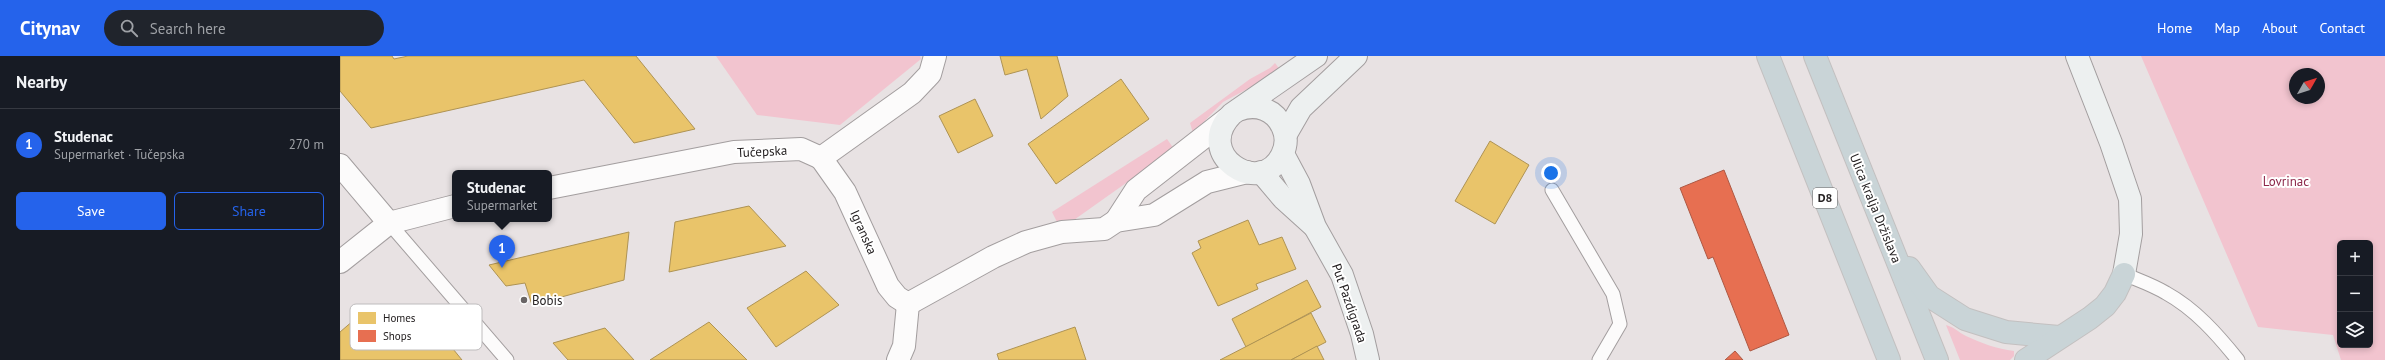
<!DOCTYPE html>
<html lang="en">
<head>
<meta charset="utf-8">
<style>
  :root { --surface:#171b24; --page:#20242c; --text:#f1f3f6; --muted:#9ea1a6; --line:#363941; --accent:#2563eb }
  body { margin:0; font-family:"PT Sans",sans-serif; background:var(--page); color:var(--text) }
  .controls { position:absolute; right:12px; bottom:12px; display:grid; overflow:hidden; border-radius:6px; box-shadow:0 2px 6px #0003 }
  .controls button { width:36px; height:36px; display:grid; place-items:center; padding:0; border:0; border-bottom:1px solid var(--line); background:var(--surface); color:var(--text); font:20px sans-serif }
  .compass { position:absolute; left:1949px; top:12px; width:36px; height:36px; border-radius:50%; background:var(--surface); box-shadow:0 2px 6px #0003; rotate:51deg }
  .you { position:absolute; left:1211px; top:117px; width:14px; height:14px; margin:-10px; border:3px solid #fff; border-radius:50%; background:#1a73e8; box-shadow:0 0 0 6px #1a73e833 }
  .badge { display:grid; place-items:center; width:26px; height:26px; border-radius:50%; background:var(--accent); color:#fff; font-size:13px; font-weight:700 }
  .pin { position:absolute; translate:-50% -33px; filter:drop-shadow(0 1px 2px #0008) }
  .pin::after { content:''; position:absolute; top:21px; width:14px; height:12px; background:inherit; clip-path:polygon(0 0,100% 0,50% 100%) }
  .popup { position:absolute; left:112px; top:114px; width:100px; height:52px; box-sizing:border-box; display:grid; place-content:center; border-radius:6px; background:var(--surface); filter:drop-shadow(0 1px 3px #0005); font-size:13px; white-space:nowrap; color:var(--muted) }
  .popup b { font-size:15px; color:var(--text) }
  .popup::after { content:''; position:absolute; left:50%; top:100%; margin-left:-8px; border:8px solid transparent; border-top-color:var(--surface) }
  .list { margin:0; padding:0; list-style:none }
  h2 { display:flex; justify-content:space-between; align-items:center; height:52px; margin:0; padding:0 16px; font-size:17px }
  h2 small { font-size:13px; font-weight:400; color:var(--muted) }
  .list li { display:grid; grid-template-columns:26px 1fr auto; gap:12px; align-items:center; box-sizing:border-box; height:72px; padding:0 16px; border-top:1px solid var(--line) }
  .list b { display:block; font-size:15px; white-space:nowrap }
  .list p { margin:0; font-size:13px; white-space:nowrap; color:var(--muted) }
  .list em { font-size:13px; font-style:normal; color:var(--muted) }
  .actions { display:flex; gap:8px; padding:12px 16px }
  .actions a { flex:1; padding:9px 0; border:1px solid var(--accent); border-radius:6px; text-align:center; font-size:14px; color:var(--accent) }
  .actions .main { background:var(--accent); color:#fff }
  .icon { flex:none; width:22px; height:22px; fill:none; stroke:currentColor; stroke-width:2; stroke-linecap:round; stroke-linejoin:round }
  .map { position:relative; flex:none; width:2045px; height:304px; overflow:hidden }
  header { display:flex; align-items:center; gap:24px; box-sizing:border-box; height:56px; padding:0 20px; background:var(--accent); color:#fff }
  header strong { font-size:19px }
  nav { display:flex; gap:22px; margin-inline-start:auto; font-size:14px }
  .search { width:280px; height:36px; background:var(--page); display:flex; align-items:center; gap:10px; box-sizing:border-box; padding:0 14px; border-radius:22px; color:var(--muted); font-size:15px }
  main { display:flex }
  aside { flex:1; background:var(--surface) }
  .map>svg:first-child { display:block }
  .green { fill:#f2c4cf; fill-rule:evenodd }
  .homes { fill:#e9c46a; stroke:#ae9354 }
  .shops { fill:#e76f51; stroke:#ad5843 }
  .lines { fill:none; stroke-linecap:round; stroke-linejoin:round }
  .lane-casing { stroke:#a39e9f; stroke-width:15 }
  .street-casing { stroke:#a39e9f; stroke-width:24 }
  .secondary-casing { stroke:#a39e9f; stroke-width:24 }
  .highway-casing { stroke:#c3c0c0; stroke-width:24 }
  .lane { stroke:#fcfbfb; stroke-width:13 }
  .street { stroke:#fcfbfb; stroke-width:22 }
  .secondary { stroke:#edf0f0; stroke-width:22 }
  .highway { stroke:#c9d4d7; stroke-width:22 }
  .poi-dot { fill:#696566; stroke:#fff; stroke-width:1.5 }
  .labels { text-anchor:middle; stroke-width:4; stroke-linejoin:round; paint-order:stroke }
  .shield { fill:#fff; stroke:#666464; stroke-width:1 }
  .shield-label { font-size:12px; font-weight:bold; fill:#252122 }
  .street-label { font-size:13px; fill:#252122; stroke:#fff }
  .park-label { font-size:13px; fill:#8d294b; stroke:#fff }
  .poi-label { font-size:13px; fill:#252122; stroke:#fff; text-anchor:start }
  .key { fill:#fff; stroke:#bebcbd; stroke-width:1 }
  .key-label { font-size:11px; fill:#252122 }
</style>
</head>
<body>
<header>
<strong>Citynav</strong>
<div class="search"><svg class="icon" aria-label="search" viewBox="0 0 24 24"><circle cx="10" cy="10" r="6"/><path d="M15 15l6 6"/></svg>Search here</div>
<nav><a>Home</a><a>Map</a><a>About</a><a>Contact</a></nav>
</header>
<main>
<aside>
<h2>Nearby<small></small></h2>
<ul class="list">
<li><span class="badge">1</span><div><b>Studenac</b><p>Supermarket · Tučepska</p></div><em>270 m</em></li>
</ul>
<div class="actions"><a class="main">Save</a><a>Share</a></div>
</aside>
<div class="map">
<svg width="2045" height="304" viewBox="0 0 2045 304">
  <rect width="100%" height="100%" fill="#e8e2e3"/>
  <g class="green">
    <polygon points="376,0 580,0 581,3 500,69 417,59"/>
    <path d="M1801,0h244v304h-44l-8,-25 -75,-8zM1955,18h24v24h-24zM2000,187h30v102h-30z"/>
    <polygon points="935,7 941,15 883,46 853,77 850,67 910,23 930,12"/>
    <polygon points="827,83 834,93 724,171 717,166 712,156"/>
    <path d="M1606,269c8,2 12,7 20,11 15,7 31,13 48,15v5l-4,4h-50z"/>
  </g>
  <g class="homes">
    <polygon points="0,0 52,0 54,3 68,0 296,0 355,73 294,87 244,24 31,72 0,35"/>
    <polygon points="660,0 717,0 728,40 701,63 687,13 665,19"/>
    <polygon points="781,23 809,63 716,128 688,88"/>
    <polygon points="635,43 653,80 618,97 599,60"/>
    <polygon points="1150,85 1189,109 1155,168 1115,145"/>
    <polygon points="409,150 446,190 329,216 335,166"/>
    <polygon points="908,164 919,189 942,181 956,213 916,228 918,233 878,250 852,197 861,192 858,185"/>
    <polygon points="289,176 284,224 192,249 185,227 166,230 149,209"/>
    <polygon points="466,215 499,249 436,291 407,252"/>
    <polygon points="967,224 981,251 906,291 892,263"/>
    <polygon points="28,252 59,287 87,261 122,304 0,304 0,276"/>
    <polygon points="971,257 986,286 951,304 880,304"/>
    <polygon points="369,266 407,304 310,304"/>
    <polygon points="735,271 746,304 659,304 657,298"/>
    <polygon points="265,272 294,304 228,304 213,287"/>
    <polygon points="977,290 984,304 951,304"/>
  </g>
  <g class="shops">
    <polygon points="1384,114 1449,279 1410,295 1373,201 1368,203 1340,132"/>
    <polygon points="1395,295 1403,304 1385,304"/>
  </g>
  <g class="lines">
    <g class="lane-casing">
      <g id="lane">
        <polyline points="1212,134 1273,238 1280,268 1259,304"/>
        <polyline points="49,167 167,304"/>
        <path d="M1784,218c14,6 29,11 42,19 29,16 51,41 72,67"/>
      </g>
    </g>
    <g class="street-casing">
      <g id="street">
        <polyline points="481,102 505,136 548,230 557,241 568,248"/>
        <polyline points="481,102 572,37 590,18 595,0"/>
        <polyline points="0,109 49,167"/>
        <polyline points="209,132 394,96 461,93 481,102"/>
        <polyline points="776,165 796,134 887,63"/>
        <polyline points="0,206 49,167 115,150"/>
        <polyline points="568,248 653,201 686,186 722,176 764,173 776,165 814,159 867,126 907,116"/>
        <polyline points="558,304 564,290 568,248"/>
      </g>
    </g>
    <g class="secondary-casing">
      <g id="secondary">
        <polyline points="1737,0 1771,87 1790,143 1791,178 1784,218"/>
        <path d="M898,54c18,-7 37,-1 45,18 4,9 3,19 -1,27 -22,44 -90,-1 -50,-41l84,-58"/>
        <polyline points="946,78 961,52 1016,0"/>
        <polyline points="943,98 959,128 975,171 1002,219 1022,278 1028,304"/>
        <polyline points="921,116 943,142 974,170"/>
      </g>
    </g>
    <g class="highway-casing">
      <g id="highway">
        <polyline points="1428,0 1549,304"/>
        <polyline points="1475,0 1597,304"/>
        <polyline points="1569,212 1589,240 1625,263 1666,276 1719,281"/>
        <polyline points="1686,304 1750,262 1765,250 1775,237 1784,218"/>
      </g>
    </g>
    <use href="#lane" class="lane"/>
    <use href="#street" class="street"/>
    <use href="#secondary" class="secondary"/>
    <use href="#highway" class="highway"/>
  </g>
  <circle class="poi-dot" cx="184" cy="244" r="4"/>
  <g class="labels">
    <rect class="shield" x="1473" y="132" width="24" height="20" rx="3"/>
    <g class="shield-label">
      <text x="1485" y="146">D8</text>
    </g>
    <g class="street-label">
      <text transform="translate(422 95) rotate(-3)" y="5">Tučepska</text>
      <text transform="translate(1536 152) rotate(68)" y="5">Ulica kralja Držislava</text>
      <text transform="translate(524 176) rotate(66)" y="5">Igranska</text>
      <text transform="translate(1010 247) rotate(71)" y="5">Put Pazdigrada</text>
    </g>
    <g class="park-label">
      <text x="1946" y="130">Lovrinac</text>
    </g>
    <g class="poi-label">
      <text x="192" y="249">Bobis</text>
    </g>
  </g>
  <rect x="10" y="248" width="132" height="46" rx="6" class="key"/>
  <rect x="18" y="256" width="18" height="12" fill="#e9c46a"/>
  <rect x="18" y="274" width="18" height="12" fill="#e76f51"/>
  <g class="key-label">
    <text x="43" y="266">Homes</text>
    <text x="43" y="284">Shops</text>
  </g>
</svg>
<div class="controls">
<button>+</button>
<button>−</button>
<button><svg class="icon" aria-label="layers" viewBox="0 0 24 24"><path d="M12 4l9 5-9 5-9-5zM3 14l9 5 9-5"/></svg></button>
</div>
<svg class="compass" viewBox="-18 -18 36 36"><path d="M0-13l5 13h-10z" fill="#e53935"/><path d="M0 13l5-13h-10z" fill="#9ea1a6"/></svg>
<div class="you"></div>
<div class="pin badge" style="left:162px;top:212px">1</div>
<div class="popup"><b>Studenac</b>Supermarket</div>
</div>
</main>
</body>
</html>
